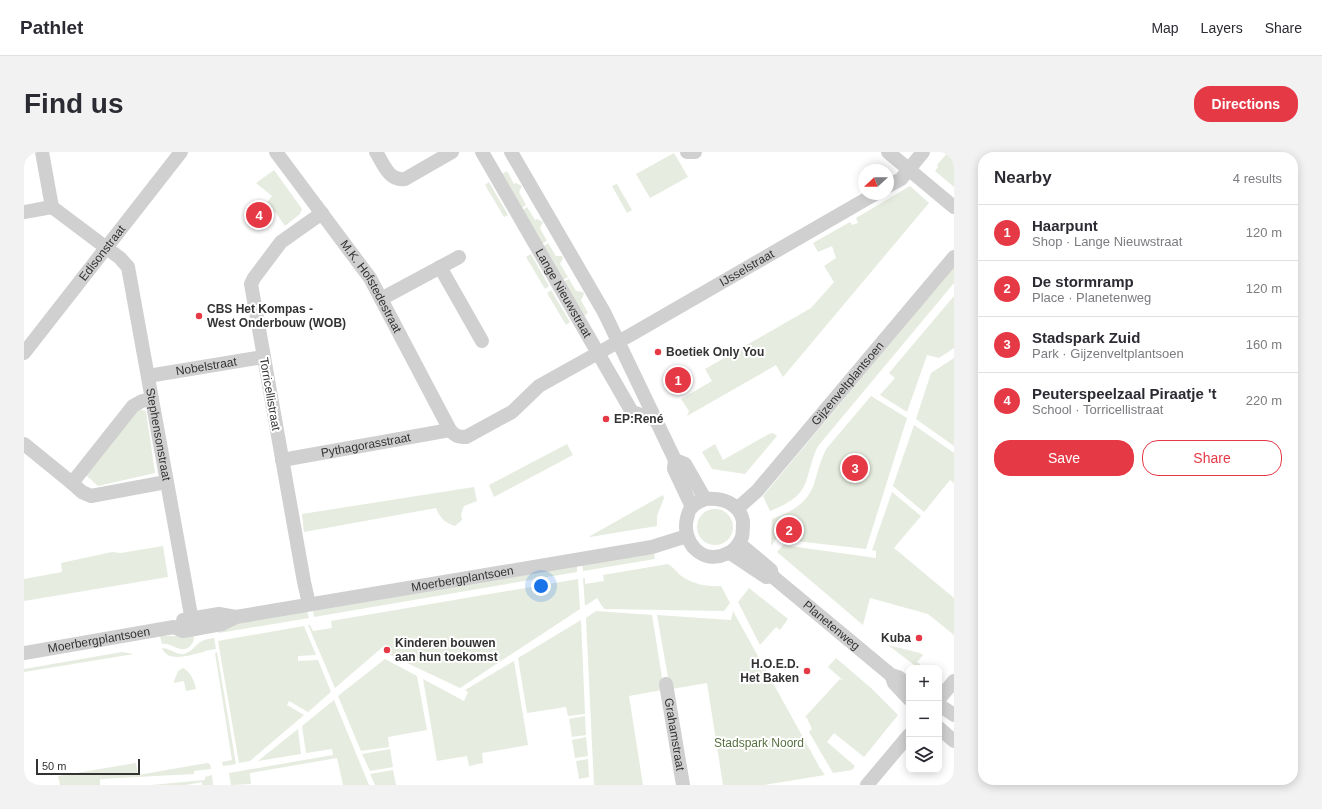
<!DOCTYPE html>
<html lang="en">
<head>
<meta charset="utf-8">
<style>
  :root { --surface:#fff; --page:#f2f2f3; --text:#2b2b33; --muted:#7c7c81; --line:#e1e1e2; --accent:#e63946 }
  body { margin:0; font-family:Helvetica,sans-serif; background:var(--page); color:var(--text) }
  .controls { position:absolute; right:12px; bottom:12px; display:grid; overflow:hidden; border-radius:8px; box-shadow:0 2px 10px #0003 }
  .controls button { width:36px; height:36px; display:grid; place-items:center; padding:0; border:0; border-bottom:1px solid var(--line); background:var(--surface); color:var(--text); font:20px sans-serif }
  .compass { position:absolute; left:834px; top:12px; width:36px; height:36px; border-radius:50%; background:var(--surface); box-shadow:0 2px 10px #0003; rotate:248deg }
  .scale { position:absolute; left:12px; bottom:10px; width:104px; box-sizing:border-box; padding-left:4px; border:2px solid #333; border-top:0; font-size:11px; line-height:14px; white-space:nowrap; color:#333; -webkit-text-stroke:3px #fff; paint-order:stroke }
  .you { position:absolute; left:517px; top:434px; width:14px; height:14px; margin:-10px; border:3px solid #fff; border-radius:50%; background:#1a73e8; box-shadow:0 0 0 6px #1a73e833 }
  .badge { display:grid; place-items:center; width:26px; height:26px; border-radius:50%; background:var(--accent); color:#fff; font-size:13px; font-weight:700 }
  .pin { position:absolute; translate:-50% -50%; border:2px solid #fff; box-shadow:0 1px 4px #0006 }
  .list { margin:0; padding:0; list-style:none }
  h2 { display:flex; justify-content:space-between; align-items:center; height:52px; margin:0; padding:0 16px; font-size:17px }
  h2 small { font-size:13px; font-weight:400; color:var(--muted) }
  .list li { display:grid; grid-template-columns:26px 1fr auto; gap:12px; align-items:center; box-sizing:border-box; height:56px; padding:0 16px; border-top:1px solid var(--line) }
  .list b { display:block; font-size:15px; white-space:nowrap }
  .list p { margin:0; font-size:13px; white-space:nowrap; color:var(--muted) }
  .list em { font-size:13px; font-style:normal; color:var(--muted) }
  .actions { display:flex; gap:8px; padding:12px 16px }
  .actions a { flex:1; padding:9px 0; border:1px solid var(--accent); border-radius:16px; text-align:center; font-size:14px; color:var(--accent) }
  .actions .main { background:var(--accent); color:#fff }
  .icon { flex:none; width:22px; height:22px; fill:none; stroke:currentColor; stroke-width:2; stroke-linecap:round; stroke-linejoin:round }
  .map { position:relative; flex:none; width:930px; height:633px; overflow:hidden; border-radius:16px }
  header { display:flex; align-items:center; gap:24px; box-sizing:border-box; height:56px; padding:0 20px; background:var(--surface); border-bottom:1px solid var(--line) }
  header strong { font-size:19px }
  nav { display:flex; gap:22px; margin-inline-start:auto; font-size:14px }
  .intro { display:flex; align-items:center; justify-content:space-between; box-sizing:border-box; height:96px; padding:0 24px }
  h1 { margin:0; font-size:28px }
  .button { padding:10px 18px; border-radius:16px; background:var(--accent); color:#fff; font-size:14px; font-weight:700 }
  main { display:flex; gap:24px; padding:0 24px }
  aside { flex:1; background:var(--surface); border-radius:16px; box-shadow:0 2px 10px #0003 }
  .map>svg:first-child { display:block }
  .green { fill:#e6ecdf }
  .lines { fill:none; stroke-linecap:round; stroke-linejoin:round }
  .minor { stroke:#d0d0d0; stroke-width:14 }
  .poi-dot { fill:#e63946; stroke:#fff; stroke-width:1.5 }
  .labels { text-anchor:middle; stroke-width:4; stroke-linejoin:round; paint-order:stroke }
  .street-label { font-size:12px; fill:#333; stroke:#fff }
  .poi-label { font-size:12px; font-weight:bold; fill:#333; stroke:#fff; text-anchor:start }
  .park-label { font-size:12px; fill:#56703f; stroke:#fff }
</style>
</head>
<body>
<header>
<strong>Pathlet</strong>
<nav><a>Map</a><a>Layers</a><a>Share</a></nav>
</header>
<div class="intro"><h1>Find us</h1><a class="button">Directions</a></div>
<main>
<div class="map">
<svg width="930" height="633" viewBox="0 0 930 633">
  <rect width="100%" height="100%" fill="#fff"/>
  <g class="green">
    <polygon points="924,0 930,0 930,35 911,19 914,15 913,13"/>
    <polygon points="650,1 664,25 626,46 612,22"/>
    <polygon points="250,18 278,57 276,62 261,74 252,61 241,53 248,44 232,31"/>
    <polygon points="483,19 490,32 492,31 498,34 495,40 502,53 496,57 476,23"/>
    <polygon points="465,30 484,63 480,65 461,33"/>
    <polygon points="593,32 608,58 603,61 588,34"/>
    <polygon points="886,34 905,51 759,225 752,213 663,264 665,259 657,247 688,229 681,217 787,156 810,130 800,114 812,106 808,94 794,100 789,91 826,70 828,73 834,71 832,66"/>
    <polygon points="503,55 511,68 513,67 519,70 516,76 523,89 516,93 497,59"/>
    <polygon points="524,91 532,104 538,104 539,106 536,112 544,125 537,129 518,95"/>
    <polygon points="507,102 525,134 521,137 502,105"/>
    <path d="M930,115v16l-136,163c-6,12 -8,24 -12,36 -6,16 -21,23 -36,29l-7,-15z"/>
    <polygon points="545,127 552,139 559,140 560,142 557,148 564,161 558,165 538,130"/>
    <polygon points="527,138 546,170 542,173 523,141"/>
    <polygon points="930,144 930,196 915,206 903,203 883,260 856,243 871,226 865,221"/>
    <polygon points="930,206 930,294 892,267 907,221"/>
    <path d="M847,244l36,22 -41,131 -79,-9 7,-9 -8,-6 -15,21 1,-27c19,-7 35,-15 42,-35 4,-12 6,-24 13,-36z"/>
    <polygon points="112,256 122,259 131,321 74,334 62,323"/>
    <polygon points="890,273 930,301 930,331 926,328 900,360 869,334"/>
    <polygon points="749,281 753,284 721,322 688,317 678,300 691,292 699,308 745,282"/>
    <polygon points="543,292 549,303 470,345 465,333"/>
    <path d="M450,335l3,14 -13,5 -3,8 1,6 -7,6c-10,-3 -15,-8 -19,-18l-132,24 -2,-18z"/>
    <polygon points="868,340 897,364 870,396 930,446 930,483 904,462 846,446 839,473 753,400 759,393 852,406 852,399 848,398"/>
    <polygon points="639,343 640,346 633,364 633,374 566,385 566,384"/>
    <circle cx="691" cy="375" r="18"/>
    <polygon points="139,394 144,425 0,449 0,427 38,420 37,411 88,400 97,401"/>
    <polygon points="630,401 631,407 559,419 558,413"/>
    <path d="M644,412c5,3 8,7 12,11 12,9 26,12 41,11l9,17 -6,8 -120,-2 -7,-11 -12,8 -2,-28h2v6l19,-3 -1,-6z"/>
    <polygon points="553,414 553,420 290,465 289,459"/>
    <polygon points="554,427 556,457 436,536 366,503 368,501 361,493 311,536 284,473 286,473 289,479 308,476 307,469"/>
    <polygon points="725,436 764,467 756,478 752,475 736,493 714,450"/>
    <polygon points="283,459 285,466 195,481 194,477 220,470"/>
    <polygon points="572,459 628,463 639,532 638,538 605,544 619,633 570,633 562,466"/>
    <polygon points="709,459 796,616 801,623 740,633 699,633 683,531 648,537 645,531 633,463 707,468"/>
    <polygon points="557,468 561,562 544,564 542,555 503,561 494,506"/>
    <polygon points="280,474 292,503 274,504 274,509 294,508 307,540 284,560 265,549 263,553 280,563 226,609 215,611 194,489"/>
    <path d="M136,484h34c0,4 -1,8 -5,11 -9,7 -18,-5 -27,-3z"/>
    <path d="M190,486l2,11 -12,2v1c-12,2 -36,12 -42,-4 8,0 14,7 22,6 7,-2 10,-7 15,-11 5,-4 10,-4 15,-5z"/>
    <polygon points="864,493 896,501 899,503 893,510 901,516 894,516"/>
    <polygon points="98,500 110,502 0,520 0,517"/>
    <polygon points="193,500 212,612 199,614 198,610 208,608 191,501"/>
    <polygon points="812,506 847,536 874,563 840,605 810,581 803,590 831,614 828,618 809,621 785,580 788,577 783,566 781,565 816,527 820,529 804,515"/>
    <polygon points="361,507 393,524 403,578 364,585 365,595 337,599 314,544"/>
    <polygon points="490,509 504,593 458,601 459,611 445,614 443,604 413,609 399,527 440,549 444,540 441,538"/>
    <path d="M159,516c7,3 12,14 13,21l-10,2 -2,-10 -10,2v-2l4,-10z"/>
    <polygon points="310,548 345,633 319,633 313,606 226,621 227,632 207,633 205,621 309,603 308,597 282,601 278,574"/>
    <polygon points="561,564 562,583 548,585 545,567"/>
    <polygon points="274,577 277,602 234,609"/>
    <polygon points="562,585 564,604 551,606 548,588"/>
    <polygon points="366,597 369,615 346,619 338,602"/>
    <polygon points="564,607 565,625 555,627 552,609"/>
    <polygon points="112,611 114,623 183,611 186,612 187,617 170,619 170,622 76,627 76,633 36,633 34,624"/>
    <polygon points="369,618 372,633 351,633 346,622"/>
    <polygon points="188,623 189,633 178,633 178,630 162,633 127,633 181,628 181,625"/>
  </g>
  <g class="lines">
    <g class="minor">
      <path id="s1" d="M18,0l10,55 68,51 8,9 56,309 6,34 5,19"/>
      <path id="s2" d="M252,0l94,126 80,152c5,6 8,7 16,7l46,-25 27,-26 95,-53 241,-139"/>
      <path d="M352,0c7,11 13,30 29,27l47,-27"/>
      <path id="s3" d="M458,0l150,260 24,8"/>
      <polyline points="487,0 580,160 651,308 650,317 668,355"/>
      <polyline points="663,0 671,0"/>
      <polyline points="864,0 930,55"/>
      <polyline points="864,34 877,27 899,0"/>
      <polyline points="0,60 28,55"/>
      <polyline points="416,115 458,189"/>
      <polyline points="357,147 435,105"/>
      <path id="s4" d="M0,201l157,-201"/>
      <path id="s5" d="M124,224l115,-19"/>
      <polyline points="128,247 118,249 109,254 48,331 58,340 67,344 142,330"/>
      <polyline points="0,292 48,331"/>
      <path id="s6" d="M258,308l168,-30"/>
      <polyline points="651,308 661,312 681,347"/>
      <path d="M681,347c17,-1 34,3 38,22 0,5 0,11 -1,16 -3,8 -7,14 -16,17 -24,11 -45,-12 -39,-36 1,-3 2,-9 5,-11 3,-4 9,-6 13,-8z"/>
      <path id="s7" d="M714,356l19,-17 197,-234"/>
      <path id="s8" d="M716,392l31,26 1,6 119,99 7,2 11,8"/>
      <polyline points="706,401 742,425 748,424"/>
      <polyline points="285,452 280,430 227,132 230,126 257,90 298,61"/>
      <polyline points="159,468 195,462 212,465"/>
      <path id="s9" d="M0,501l150,-26 9,4 39,-7 14,-7 416,-70 35,-11"/>
      <polyline points="868,525 870,531 885,547"/>
      <path id="s10" d="M642,532l17,101"/>
      <polyline points="915,547 930,529"/>
      <polyline points="915,553 930,563"/>
      <polyline points="915,576 930,589"/>
      <polyline points="843,633 885,583"/>
    </g>
  </g>
  <g class="poi-dot">
    <circle cx="175" cy="164" r="4"/>
    <circle cx="634" cy="200" r="4"/>
    <circle cx="582" cy="267" r="4"/>
    <circle cx="895" cy="486" r="4"/>
    <circle cx="363" cy="498" r="4"/>
    <circle cx="783" cy="519" r="4"/>
  </g>
  <g class="labels">
    <g class="street-label">
      <text dy="4" stroke="none"><textPath href="#s4" startOffset="127">Edisonstraat</textPath></text>
      <text dy="4" stroke="none"><textPath href="#s2" startOffset="676">IJsselstraat</textPath></text>
      <text dy="4" stroke="none"><textPath href="#s2" startOffset="165">M.K. Hofstedestraat</textPath></text>
      <text dy="4" stroke="none"><textPath href="#s3" startOffset="163">Lange Nieuwstraat</textPath></text>
      <text dy="4" stroke="none"><textPath href="#s5" startOffset="59">Nobelstraat</textPath></text>
      <text dy="4" stroke="none"><textPath href="#s7" startOffset="166">Gijzenveltplantsoen</textPath></text>
      <text transform="translate(246 242) rotate(80)" y="4">Torricellistraat</text>
      <text dy="4" stroke="none"><textPath href="#s1" startOffset="323">Stephensonstraat</textPath></text>
      <text dy="4" stroke="none"><textPath href="#s6" startOffset="85">Pythagorasstraat</textPath></text>
      <text dy="4" stroke="none"><textPath href="#s9" startOffset="447">Moerbergplantsoen</textPath></text>
      <text dy="4" stroke="none"><textPath href="#s8" startOffset="124">Planetenweg</textPath></text>
      <text dy="4" stroke="none"><textPath href="#s9" startOffset="76">Moerbergplantsoen</textPath></text>
      <text dy="4" stroke="none"><textPath href="#s10" startOffset="51">Grahamstraat</textPath></text>
    </g>
    <g class="poi-label">
      <text x="183" y="161">CBS Het Kompas -<tspan x="183" dy="14">West Onderbouw (WOB)</tspan></text>
      <text x="642" y="204">Boetiek Only You</text>
      <text x="590" y="271">EP:René</text>
      <text x="887" y="490" text-anchor="end">Kuba</text>
      <text x="371" y="495">Kinderen bouwen<tspan x="371" dy="14">aan hun toekomst</tspan></text>
      <text x="775" y="516" text-anchor="end">H.O.E.D.<tspan x="775" dy="14">Het Baken</tspan></text>
    </g>
    <g class="park-label">
      <text x="735" y="595">Stadspark Noord</text>
    </g>
  </g>
</svg>
<div class="controls">
<button>+</button>
<button>−</button>
<button><svg class="icon" aria-label="layers" viewBox="0 0 24 24"><path d="M12 4l9 5-9 5-9-5zM3 14l9 5 9-5"/></svg></button>
</div>
<svg class="compass" viewBox="-18 -18 36 36"><path d="M0-13l5 13h-10z" fill="#e53935"/><path d="M0 13l5-13h-10z" fill="#7c7c81"/></svg>
<div class="scale">50 m</div>
<div class="you"></div>
<div class="pin badge" style="left:654px;top:228px">1</div>
<div class="pin badge" style="left:765px;top:378px">2</div>
<div class="pin badge" style="left:831px;top:316px">3</div>
<div class="pin badge" style="left:235px;top:63px">4</div>
</div>
<aside>
<h2>Nearby<small>4 results</small></h2>
<ul class="list">
<li><span class="badge">1</span><div><b>Haarpunt</b><p>Shop · Lange Nieuwstraat</p></div><em>120 m</em></li>
<li><span class="badge">2</span><div><b>De stormramp</b><p>Place · Planetenweg</p></div><em>120 m</em></li>
<li><span class="badge">3</span><div><b>Stadspark Zuid</b><p>Park · Gijzenveltplantsoen</p></div><em>160 m</em></li>
<li><span class="badge">4</span><div><b>Peuterspeelzaal Piraatje 't</b><p>School · Torricellistraat</p></div><em>220 m</em></li>
</ul>
<div class="actions"><a class="main">Save</a><a>Share</a></div>
</aside>
</main>
</body>
</html>
